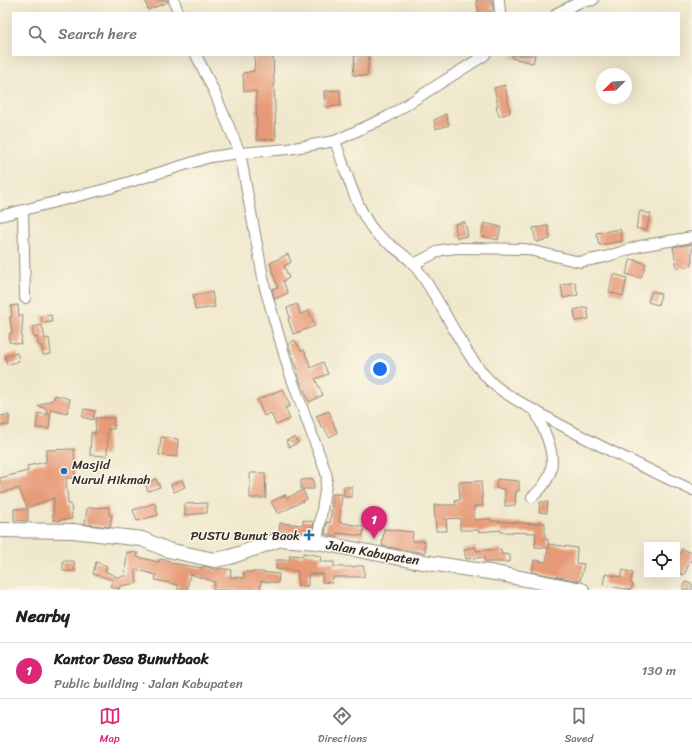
<!DOCTYPE html>
<html lang="en">
<head>
<meta charset="utf-8">
<style>
  :root { --surface:#fff; --page:#f2f2f2; --text:#202124; --muted:#757577; --line:#e0e0e0; --accent:#db2777 }
  body { margin:0; font-family:Sriracha,sans-serif; background:var(--page); color:var(--text) }
  .controls { position:absolute; right:12px; bottom:12px; display:grid; overflow:hidden; border-radius:0px; box-shadow:0 4px 16px #0002 }
  .controls button { width:36px; height:36px; display:grid; place-items:center; padding:0; border:0; border-bottom:1px solid var(--line); background:var(--surface); color:var(--text); font:20px sans-serif }
  .compass { position:absolute; left:596px; top:68px; width:36px; height:36px; border-radius:50%; background:var(--surface); box-shadow:0 4px 16px #0002; rotate:246deg }
  .you { position:absolute; left:380px; top:369px; width:14px; height:14px; margin:-10px; border:3px solid #fff; border-radius:50%; background:#1a73e8; box-shadow:0 0 0 6px #1a73e833 }
  .badge { display:grid; place-items:center; width:26px; height:26px; border-radius:50%; background:var(--accent); color:#fff; font-size:13px; font-weight:700 }
  .pin { position:absolute; translate:-50% -33px; filter:drop-shadow(0 1px 2px #0008) }
  .pin::after { content:''; position:absolute; top:21px; width:14px; height:12px; background:inherit; clip-path:polygon(0 0,100% 0,50% 100%) }
  .list { margin:0; padding:0; list-style:none }
  h2 { display:flex; justify-content:space-between; align-items:center; height:52px; margin:0; padding:0 16px; font-size:17px }
  h2 small { font-size:13px; font-weight:400; color:var(--muted) }
  .list li { display:grid; grid-template-columns:26px 1fr auto; gap:12px; align-items:center; box-sizing:border-box; height:56px; padding:0 16px; border-top:1px solid var(--line) }
  .list b { display:block; font-size:15px; white-space:nowrap }
  .list p { margin:0; font-size:13px; white-space:nowrap; color:var(--muted) }
  .list em { font-size:13px; font-style:normal; color:var(--muted) }
  .icon { flex:none; width:22px; height:22px; fill:none; stroke:currentColor; stroke-width:2; stroke-linecap:round; stroke-linejoin:round }
  .map { position:relative; flex:none; width:692px; height:590px; overflow:hidden }
  .search { position:absolute; background:var(--surface); box-shadow:0 4px 16px #0002; left:12px; right:12px; top:12px; height:44px; display:flex; align-items:center; gap:10px; box-sizing:border-box; padding:0 14px; border-radius:0px; color:var(--muted); font-size:15px }
  .sheet { height:108px; background:var(--surface) }
  nav { display:flex; justify-content:space-around; align-items:center; box-sizing:border-box; height:56px; border-top:1px solid var(--line); background:var(--surface); font-size:11px; color:var(--muted) }
  nav a { display:grid; justify-items:center; gap:2px }
  nav .on { color:var(--accent) }
  .map>svg:first-child { display:block }
  .building { fill:#e79a77 }
  .lines { fill:none; stroke-linecap:round; stroke-linejoin:round }
  .street-casing { stroke:#8d8a7c; stroke-width:12 }
  .secondary-casing { stroke:#8d8a7c; stroke-width:16 }
  .street { stroke:#fff; stroke-width:10 }
  .secondary { stroke:#fff; stroke-width:14 }
  .poi-dot { fill:#1f6fb2; stroke:#fcf5e5; stroke-width:1.5 }
  .labels { text-anchor:middle; stroke-width:3; stroke-linejoin:round; paint-order:stroke }
  .poi-label { font-size:13px; fill:#2b2b2b; stroke:#fcf5e5; text-anchor:start }
  .street-label { font-size:13px; fill:#2b2b2b; stroke:#fcf5e5 }
</style>
</head>
<body>
<div class="map">
<svg width="692" height="590" viewBox="0 0 692 590">
  <rect width="100%" height="100%" fill="#fcf5e5"/>
  <filter id="ink" filterUnits="userSpaceOnUse"><feTurbulence type="fractalNoise" baseFrequency=".025" numOctaves="2"/><feDisplacementMap in="SourceGraphic" scale="8" xChannelSelector="R" yChannelSelector="G"/><feConvolveMatrix kernelMatrix="1 2 1 2 8 2 1 2 1" color-interpolation-filters="sRGB"/></filter>
  <filter id="wash" filterUnits="userSpaceOnUse"><feTurbulence type="fractalNoise" baseFrequency=".012" numOctaves="4" result="noise"/><feDisplacementMap in="SourceGraphic" scale="16" xChannelSelector="R" yChannelSelector="G"/><feGaussianBlur stdDeviation="0.9" result="paint"/><feColorMatrix in="noise" values="0 0 0 0 0 0 0 0 0 0 0 0 0 0 0 0 0 1.4 0 .05"/><feComposite in="paint" operator="in"/></filter>
  <g filter="url(#wash)">
    <rect width="100%" height="100%" fill="#efe8cc"/>
    <g id="blocks">
      <g class="building">
        <polygon points="145,0 168,0 168,2 148,10"/>
        <polygon points="476,0 492,0 493,11 479,13"/>
        <polygon points="255,55 273,55 276,139 257,140 256,91 244,91 243,73 254,71"/>
        <polygon points="355,55 369,55 367,76 353,75"/>
        <polygon points="512,55 535,55 533,63 512,58"/>
        <polygon points="505,85 510,113 499,116 496,106 498,105 494,88"/>
        <polygon points="340,90 341,106 325,107 324,91"/>
        <polygon points="446,114 449,125 436,129 434,120"/>
        <polygon points="640,211 651,214 646,231 636,228"/>
        <polygon points="465,222 468,236 457,238 455,224"/>
        <polygon points="484,223 501,227 498,240 481,236"/>
        <polygon points="548,226 550,239 536,242 533,228"/>
        <polygon points="620,229 622,241 599,245 596,233"/>
        <polygon points="692,244 692,266 677,268 673,247"/>
        <polygon points="288,254 291,262 284,266 289,278 283,281 288,293 275,299 272,289 278,287 271,268 272,268 270,263"/>
        <polygon points="631,259 646,264 641,278 626,274"/>
        <polygon points="613,274 627,278 623,296 609,292"/>
        <polygon points="575,282 578,295 563,298 561,285"/>
        <polygon points="652,291 661,294 658,305 648,302"/>
        <polygon points="212,292 215,307 195,310 193,295"/>
        <polygon points="297,304 300,314 309,311 315,326 293,334 288,319 290,318 287,308"/>
        <polygon points="18,305 19,316 23,315 21,344 9,342 10,333 12,333 10,317 12,317 11,306"/>
        <polygon points="587,307 589,319 576,321 574,310"/>
        <polygon points="51,315 52,322 42,323 41,316"/>
        <polygon points="42,325 45,339 49,338 51,354 43,355 42,346 39,346 37,337 34,338 32,327"/>
        <polygon points="295,340 301,351 304,350 311,368 323,362 328,374 315,379 323,395 309,402 297,373 299,372 288,344"/>
        <polygon points="17,353 19,361 7,365 5,356"/>
        <polygon points="283,389 290,406 285,408 290,419 276,425 271,413 264,416 257,400"/>
        <polygon points="55,395 70,399 67,413 51,409 49,429 36,428 38,413 48,415 45,408 38,406 54,399"/>
        <polygon points="84,409 95,411 93,420 82,417"/>
        <polygon points="329,411 337,433 329,437 324,427 322,428 316,416"/>
        <polygon points="9,415 9,425 0,426 0,416"/>
        <polygon points="95,418 114,418 114,429 108,429 107,456 90,455 91,433 96,433"/>
        <polygon points="161,437 178,439 177,457 159,455"/>
        <polygon points="295,437 298,443 289,447 286,441"/>
        <polygon points="74,449 75,478 66,478 68,504 71,504 72,519 60,520 60,521 53,520 54,498 27,508 19,488 0,493 0,478 28,471 27,466 46,462 46,450"/>
        <polygon points="250,473 265,473 266,498 250,498"/>
        <polygon points="156,479 160,487 148,491 145,483"/>
        <polygon points="313,479 314,489 301,489 301,480"/>
        <polygon points="497,479 519,481 519,491 516,491 515,505 505,506 505,489 496,488"/>
        <polygon points="182,480 185,487 174,492 171,485"/>
        <polygon points="481,481 483,506 474,506 474,520 490,519 491,521 538,524 538,522 545,523 545,539 548,539 548,548 535,547 536,533 501,532 501,530 478,532 478,530 460,530 460,518 446,519 447,531 436,531 434,505 456,505 455,501 460,500 459,482"/>
        <rect x="344" y="487" width="8" height="10"/>
        <polygon points="303,490 307,499 278,514 271,502 285,495 287,498"/>
        <polygon points="333,494 342,494 339,522 364,527 363,536 337,533 336,536 325,534 327,522 330,523"/>
        <polygon points="540,502 548,502 547,513 539,512"/>
        <polygon points="155,503 158,515 137,521 133,510"/>
        <polygon points="207,503 207,513 185,515 185,504"/>
        <polygon points="109,507 109,515 112,515 110,527 85,524 87,508"/>
        <polygon points="14,509 28,509 28,521 14,520"/>
        <polygon points="303,520 314,522 312,533 279,531 280,523 303,525"/>
        <polygon points="384,529 413,532 412,541 425,541 425,553 382,546"/>
        <polygon points="549,544 577,548 576,563 584,564 580,581 532,572 534,560 546,562"/>
        <polygon points="476,547 476,551 501,549 501,554 510,555 510,562 485,562 484,557 466,559 464,549"/>
        <polygon points="682,549 692,553 692,558 684,575 677,572 677,559"/>
        <polygon points="127,552 138,553 137,557 159,562 160,559 170,561 170,563 202,568 203,566 218,570 219,568 231,570 230,577 244,578 244,572 261,572 279,574 278,583 261,581 260,590 213,590 215,582 190,574 187,590 178,590 178,585 155,580 156,575 135,569 137,583 120,586 119,589 110,586 113,580 93,574 96,562 107,566 105,571 117,577 125,576"/>
        <polygon points="303,553 321,556 320,562 334,562 334,567 355,567 355,566 364,566 364,577 333,577 332,583 322,582 323,574 308,574 308,586 298,586 298,571 276,569 276,560 289,560 290,555 303,556"/>
        <polygon points="63,561 74,561 75,571 63,571"/>
        <polygon points="623,570 633,573 630,583 633,584 631,590 603,585 605,574 621,577"/>
        <polygon points="685,582 692,584 692,590 683,590"/>
      </g>
    </g>
  </g>
  <g filter="url(#ink)">
    <use href="#blocks" fill-opacity="0" stroke="#8d8a7c" stroke-width="1"/>
    <g class="lines">
      <g class="street-casing">
        <g id="street">
          <polyline points="174,0 178,13"/>
          <polyline points="499,0 500,13"/>
          <polyline points="557,13 580,2 593,0"/>
          <polyline points="196,55 213,89 240,153 265,288 289,371 326,473 327,478 317,542"/>
          <path d="M335,141c10,27 22,70 40,91 11,12 29,20 39,33 29,36 44,83 76,116 13,13 35,24 51,33 49,28 100,52 151,76"/>
          <polyline points="23,211 25,298"/>
          <polyline points="0,216 110,188 210,157 240,153 288,149 335,141 387,117 485,55"/>
          <polyline points="414,264 441,250 457,248 525,249 580,262 605,257 640,246 692,237"/>
          <path d="M532,497c34,-27 17,-55 3,-87"/>
        </g>
      </g>
      <g class="secondary-casing">
        <polyline id="secondary" points="0,530 73,531 142,539 168,550 214,560 230,557 281,539 317,542 410,560 495,573 582,590"/>
      </g>
      <use href="#street" class="street"/>
      <use href="#secondary" class="secondary"/>
    </g>
  </g>
  <g class="poi-dot">
    <circle cx="64" cy="471" r="4"/>
    <path d="M307 529h4v4h4v4h-4v4h-4v-4h-4v-4h4z"/>
  </g>
  <g class="labels">
    <g class="poi-label">
      <text x="72" y="469">Masjid<tspan x="72" dy="15">Nurul Hikmah</tspan></text>
      <text x="300" y="540" text-anchor="end">PUSTU Bunut Baok</text>
    </g>
    <g class="street-label">
      <text transform="translate(373 552) rotate(10)" y="5">Jalan Kabupaten</text>
    </g>
  </g>
</svg>
<div class="controls">
<button><svg class="icon" aria-label="locate" viewBox="0 0 24 24"><circle cx="12" cy="12" r="6"/><path d="M12 2v4M12 18v4M2 12h4M18 12h4"/></svg></button>
</div>
<svg class="compass" viewBox="-18 -18 36 36"><path d="M0-13l5 13h-10z" fill="#e53935"/><path d="M0 13l5-13h-10z" fill="#757577"/></svg>
<div class="you"></div>
<div class="pin badge" style="left:374px;top:539px">1</div>
<div class="search"><svg class="icon" aria-label="search" viewBox="0 0 24 24"><circle cx="10" cy="10" r="6"/><path d="M15 15l6 6"/></svg>Search here</div>
</div>
<section class="sheet">
<h2>Nearby<small></small></h2>
<ul class="list">
<li><span class="badge">1</span><div><b>Kantor Desa Bunutbaok</b><p>Public building · Jalan Kabupaten</p></div><em>130 m</em></li>
</ul>
</section>
<nav>
<a class="on"><svg class="icon" aria-label="map" viewBox="0 0 24 24"><path d="M3 6l6-2 6 2 6-2v14l-6 2-6-2-6 2zM9 4v14M15 6v14"/></svg>Map</a>
<a><svg class="icon" aria-label="directions" viewBox="0 0 24 24"><path d="M12 3l9 9-9 9-9-9zM9 14v-3h6M13 9l2 2-2 2"/></svg>Directions</a>
<a><svg class="icon" aria-label="saved" viewBox="0 0 24 24"><path d="M7 4h10v16l-5-4-5 4z"/></svg>Saved</a>
</nav>
</body>
</html>
